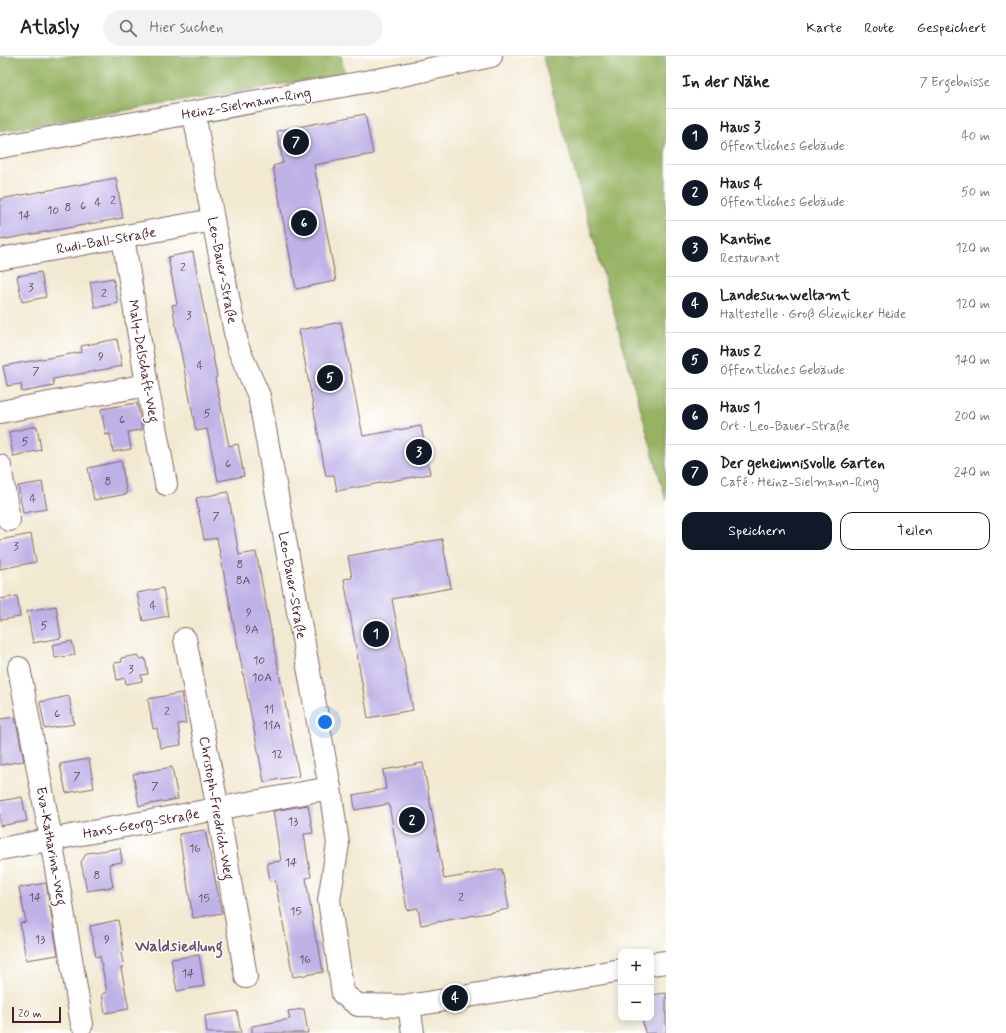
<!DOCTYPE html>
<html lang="de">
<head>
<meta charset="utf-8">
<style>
  :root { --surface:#fff; --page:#f2f2f2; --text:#222; --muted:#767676; --line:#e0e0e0; --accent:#111827 }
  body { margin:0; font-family:Mynerve,sans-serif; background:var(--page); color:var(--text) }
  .controls { position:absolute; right:12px; bottom:12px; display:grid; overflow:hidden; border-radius:8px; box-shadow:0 2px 10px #0003 }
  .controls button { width:36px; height:36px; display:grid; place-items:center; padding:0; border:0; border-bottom:1px solid var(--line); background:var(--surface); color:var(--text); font:20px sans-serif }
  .scale { position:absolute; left:12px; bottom:10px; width:49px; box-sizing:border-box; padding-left:4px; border:2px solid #4a1f2b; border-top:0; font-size:11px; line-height:14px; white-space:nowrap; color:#4a1f2b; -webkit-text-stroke:3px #fff; paint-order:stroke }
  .you { position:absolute; left:325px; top:666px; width:14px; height:14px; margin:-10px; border:3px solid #fff; border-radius:50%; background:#1a73e8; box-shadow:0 0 0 6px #1a73e833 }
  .badge { display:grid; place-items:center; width:26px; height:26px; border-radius:50%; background:var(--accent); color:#fff; font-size:13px; font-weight:700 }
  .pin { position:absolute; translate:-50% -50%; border:2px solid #fff; box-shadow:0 1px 4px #0006 }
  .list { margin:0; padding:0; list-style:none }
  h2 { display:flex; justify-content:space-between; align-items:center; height:52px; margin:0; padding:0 16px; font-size:17px }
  h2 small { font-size:13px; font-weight:400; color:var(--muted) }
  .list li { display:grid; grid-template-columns:26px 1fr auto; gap:12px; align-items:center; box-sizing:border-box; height:56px; padding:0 16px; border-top:1px solid var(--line) }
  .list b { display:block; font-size:15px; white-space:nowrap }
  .list p { margin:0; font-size:13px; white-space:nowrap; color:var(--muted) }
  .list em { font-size:13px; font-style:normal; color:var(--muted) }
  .actions { display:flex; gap:8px; padding:12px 16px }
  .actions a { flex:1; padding:9px 0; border:1px solid var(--accent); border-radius:12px; text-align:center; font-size:14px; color:var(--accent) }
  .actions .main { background:var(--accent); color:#fff }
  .icon { flex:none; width:22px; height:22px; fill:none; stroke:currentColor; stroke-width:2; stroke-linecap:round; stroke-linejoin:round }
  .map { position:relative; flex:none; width:666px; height:977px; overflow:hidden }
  header { display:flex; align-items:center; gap:24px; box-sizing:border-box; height:56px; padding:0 20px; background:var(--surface); border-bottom:1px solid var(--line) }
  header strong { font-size:19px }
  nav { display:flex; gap:22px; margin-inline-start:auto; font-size:14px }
  .search { width:280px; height:36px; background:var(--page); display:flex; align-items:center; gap:10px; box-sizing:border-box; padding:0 14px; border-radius:22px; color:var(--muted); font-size:15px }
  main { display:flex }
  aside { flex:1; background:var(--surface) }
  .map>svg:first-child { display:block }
  .forest { fill:#97b263; stroke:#706847 }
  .building { fill:#bdb1e6 }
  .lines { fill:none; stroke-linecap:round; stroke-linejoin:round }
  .minor-casing { stroke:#846665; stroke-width:24 }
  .minor { stroke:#fff; stroke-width:22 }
  .labels { text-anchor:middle; stroke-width:3; stroke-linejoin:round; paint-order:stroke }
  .number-label { font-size:12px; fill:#67445a }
  .street-label { font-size:14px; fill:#4a1f2b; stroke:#fff }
  .quarter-label { font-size:16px; font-weight:bold; fill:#72526c; stroke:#fff }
</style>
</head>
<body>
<header>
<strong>Atlasly</strong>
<div class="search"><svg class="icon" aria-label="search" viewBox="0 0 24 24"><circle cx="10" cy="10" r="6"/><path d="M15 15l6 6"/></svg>Hier suchen</div>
<nav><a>Karte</a><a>Route</a><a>Gespeichert</a></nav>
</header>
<main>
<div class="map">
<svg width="666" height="977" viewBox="0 0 666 977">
  <rect width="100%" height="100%" fill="#fff"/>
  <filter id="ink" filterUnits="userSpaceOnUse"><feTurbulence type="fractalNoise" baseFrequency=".025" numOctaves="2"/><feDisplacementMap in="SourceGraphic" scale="8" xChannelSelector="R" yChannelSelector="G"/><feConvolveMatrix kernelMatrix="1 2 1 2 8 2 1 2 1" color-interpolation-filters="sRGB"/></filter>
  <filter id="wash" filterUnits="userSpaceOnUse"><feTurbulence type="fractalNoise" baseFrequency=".012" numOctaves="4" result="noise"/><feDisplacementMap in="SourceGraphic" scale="16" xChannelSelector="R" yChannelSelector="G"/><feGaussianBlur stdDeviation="0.9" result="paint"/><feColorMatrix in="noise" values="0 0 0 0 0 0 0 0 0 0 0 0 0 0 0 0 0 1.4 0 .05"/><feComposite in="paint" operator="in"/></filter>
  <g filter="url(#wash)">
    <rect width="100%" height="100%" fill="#f1e9d0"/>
    <g class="forest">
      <polygon points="0,0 341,0 345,18 0,75"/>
      <polygon points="543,0 666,0 666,445 544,5"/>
    </g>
    <g id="blocks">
      <g class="building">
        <polygon points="365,58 373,98 314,109 336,225 296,233 273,110 283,107 277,75"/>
        <polygon points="116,122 123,162 0,184 0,143"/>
        <polygon points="193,196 217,321 215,322 229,390 238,388 244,420 218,425 207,373 196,375 172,249 177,248 168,201"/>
        <polygon points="41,216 46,241 22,246 17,220"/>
        <polygon points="113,222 118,247 95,252 90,226"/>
        <polygon points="341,266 363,380 421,370 430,418 337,435 334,419 326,420 299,274"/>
        <polygon points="117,283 122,310 53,323 54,330 22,336 21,328 7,330 3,310 82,296 81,290"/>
        <polygon points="137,347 142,374 128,376 131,393 113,396 110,378 106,379 101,353"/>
        <polygon points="37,370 41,394 13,400 9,376"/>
        <polygon points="121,405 127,438 94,444 88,412"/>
        <polygon points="42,426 47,453 23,457 18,430"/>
        <polygon points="228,436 239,499 256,496 299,720 264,726 217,482 204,484 196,442"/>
        <polygon points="31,478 36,506 0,513 0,484"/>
        <polygon points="442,483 451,532 392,543 413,654 368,662 344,523 352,522 348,500"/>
        <polygon points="163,532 168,560 143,565 137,537"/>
        <polygon points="17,540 20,561 0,564 0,543"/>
        <polygon points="56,550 61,582 33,587 27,555"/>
        <polygon points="72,585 75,599 55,602 52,589"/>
        <polygon points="138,599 139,603 145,602 148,618 141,619 142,625 126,628 125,622 117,624 114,607 122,606 121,602"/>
        <polygon points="181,637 186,667 178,668 181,689 160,692 157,672 153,673 148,643"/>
        <polygon points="69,640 74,668 45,673 40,646"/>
        <polygon points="15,661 24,705 0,709 0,663"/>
        <polygon points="89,703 94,732 66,737 60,708"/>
        <polygon points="423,707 444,823 502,813 509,853 421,869 418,852 407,854 389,748 355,754 353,739 386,733 383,714"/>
        <polygon points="172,711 178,743 139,750 133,718"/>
        <polygon points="22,741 27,765 0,770 0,745"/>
        <polygon points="308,749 313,777 304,778 311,821 306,822 316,886 318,886 323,916 293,921 275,824 270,825 267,807 281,805 273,755"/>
        <polygon points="205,774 222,857 193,862 179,778"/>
        <polygon points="120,792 122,806 109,808 113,831 87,835 81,806 87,797"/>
        <polygon points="46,827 58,899 26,904 20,867 26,866 19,832"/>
        <polygon points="118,864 124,896 121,897 124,911 121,912 129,953 105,957 102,938 107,937 100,900 96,901 90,870"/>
        <polygon points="199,899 204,930 177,935 171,903"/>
        <polygon points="666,937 666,977 645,977 642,962 651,962 651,939"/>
        <polygon points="304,953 308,977 252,977 252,970 290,963 288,955"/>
        <polygon points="237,955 241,977 207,977 205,960"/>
      </g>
    </g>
  </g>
  <g filter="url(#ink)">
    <use href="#blocks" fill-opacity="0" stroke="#846665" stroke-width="1"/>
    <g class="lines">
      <g class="minor-casing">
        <g id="minor">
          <polyline points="194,57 213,164 238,292 259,340 330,732 338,788 329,844 343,938 358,949 409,950 621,914"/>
          <polyline points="0,91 398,20 491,0"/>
          <polyline points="123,181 147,329 166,428"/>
          <polyline points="0,203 213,164"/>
          <polyline points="0,356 147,329"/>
          <polyline points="0,410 9,464"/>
          <polyline points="185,583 218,753 246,921"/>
          <polyline points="19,612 51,783 82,968"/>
          <polyline points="0,793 330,732"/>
          <polyline points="651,908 666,906"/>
          <polyline points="409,950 413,977"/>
        </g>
      </g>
      <use href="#minor" class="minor"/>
    </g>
  </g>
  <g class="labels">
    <g class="number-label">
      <text x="113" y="148">2</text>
      <text x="98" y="150">4</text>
      <text x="83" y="153">6</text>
      <text x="68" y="155">8</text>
      <text x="53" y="158">10</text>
      <text x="24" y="163">14</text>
      <text x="183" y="215">2</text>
      <text x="31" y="235">3</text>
      <text x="104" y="241">2</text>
      <text x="189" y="263">3</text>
      <text x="101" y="304">9</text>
      <text x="200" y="313">4</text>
      <text x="36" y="319">7</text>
      <text x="207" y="361">5</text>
      <text x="122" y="367">6</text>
      <text x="25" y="389">5</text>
      <text x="228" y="411">6</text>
      <text x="108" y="429">8</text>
      <text x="33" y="446">4</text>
      <text x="216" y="464">7</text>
      <text x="16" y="494">3</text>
      <text x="240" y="512">8</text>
      <text x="243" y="528">8A</text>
      <text x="153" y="553">4</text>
      <text x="249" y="560">9</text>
      <text x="44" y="573">5</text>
      <text x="252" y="577">9A</text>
      <text x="259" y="608">10</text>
      <text x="131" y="617">3</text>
      <text x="262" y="625">10A</text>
      <text x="269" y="657">11</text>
      <text x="167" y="659">2</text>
      <text x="57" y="661">6</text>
      <text x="272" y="673">11A</text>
      <text x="277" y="702">12</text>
      <text x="77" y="724">7</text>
      <text x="155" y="734">7</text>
      <text x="293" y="769">13</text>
      <text x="195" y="796">16</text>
      <text x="291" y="810">14</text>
      <text x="97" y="823">8</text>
      <text x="35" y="845">14</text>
      <text x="461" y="845">2</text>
      <text x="204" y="846">15</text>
      <text x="296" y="859">15</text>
      <text x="40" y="887">13</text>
      <text x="107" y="887">9</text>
      <text x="305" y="907">16</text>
      <text x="188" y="921">14</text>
    </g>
    <g class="street-label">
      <text transform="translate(246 47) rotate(-10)" y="5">Heinz-Sielmann-Ring</text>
      <text transform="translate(106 184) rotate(-10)" y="5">Rudi-Ball-Straße</text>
      <text transform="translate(223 214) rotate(79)" y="5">Leo-Bauer-Straße</text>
      <text transform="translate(144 305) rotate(80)" y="5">Maly-Delschaft-Weg</text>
      <text transform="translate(293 529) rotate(80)" y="5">Leo-Bauer-Straße</text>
      <text transform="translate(217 752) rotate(80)" y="5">Christoph-Friedrich-Weg</text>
      <text transform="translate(141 767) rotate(-10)" y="5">Hans-Georg-Straße</text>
      <text transform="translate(52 790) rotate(80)" y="5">Eva-Katharina-Weg</text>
    </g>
    <g class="quarter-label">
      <text x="179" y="895">Waldsiedlung</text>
    </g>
  </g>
</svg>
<div class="controls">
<button>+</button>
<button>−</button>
</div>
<div class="scale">20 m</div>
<div class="you"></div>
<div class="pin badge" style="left:376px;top:578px">1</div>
<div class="pin badge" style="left:412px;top:764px">2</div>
<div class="pin badge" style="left:419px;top:396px">3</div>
<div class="pin badge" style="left:455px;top:942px">4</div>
<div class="pin badge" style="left:330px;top:322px">5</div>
<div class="pin badge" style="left:304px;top:167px">6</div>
<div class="pin badge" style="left:296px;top:86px">7</div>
</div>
<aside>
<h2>In der Nähe<small>7 Ergebnisse</small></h2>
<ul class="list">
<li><span class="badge">1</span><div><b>Haus 3</b><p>Öffentliches Gebäude</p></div><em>40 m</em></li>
<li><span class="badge">2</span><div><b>Haus 4</b><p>Öffentliches Gebäude</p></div><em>50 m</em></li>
<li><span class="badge">3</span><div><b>Kantine</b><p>Restaurant</p></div><em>120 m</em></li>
<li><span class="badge">4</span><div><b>Landesumweltamt</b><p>Haltestelle · Groß Glienicker Heide</p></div><em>120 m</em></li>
<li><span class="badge">5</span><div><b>Haus 2</b><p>Öffentliches Gebäude</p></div><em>140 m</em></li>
<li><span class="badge">6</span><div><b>Haus 1</b><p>Ort · Leo-Bauer-Straße</p></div><em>200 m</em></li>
<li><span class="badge">7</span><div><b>Der geheimnisvolle Garten</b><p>Café · Heinz-Sielmann-Ring</p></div><em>240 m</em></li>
</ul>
<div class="actions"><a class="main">Speichern</a><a>Teilen</a></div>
</aside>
</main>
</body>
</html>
